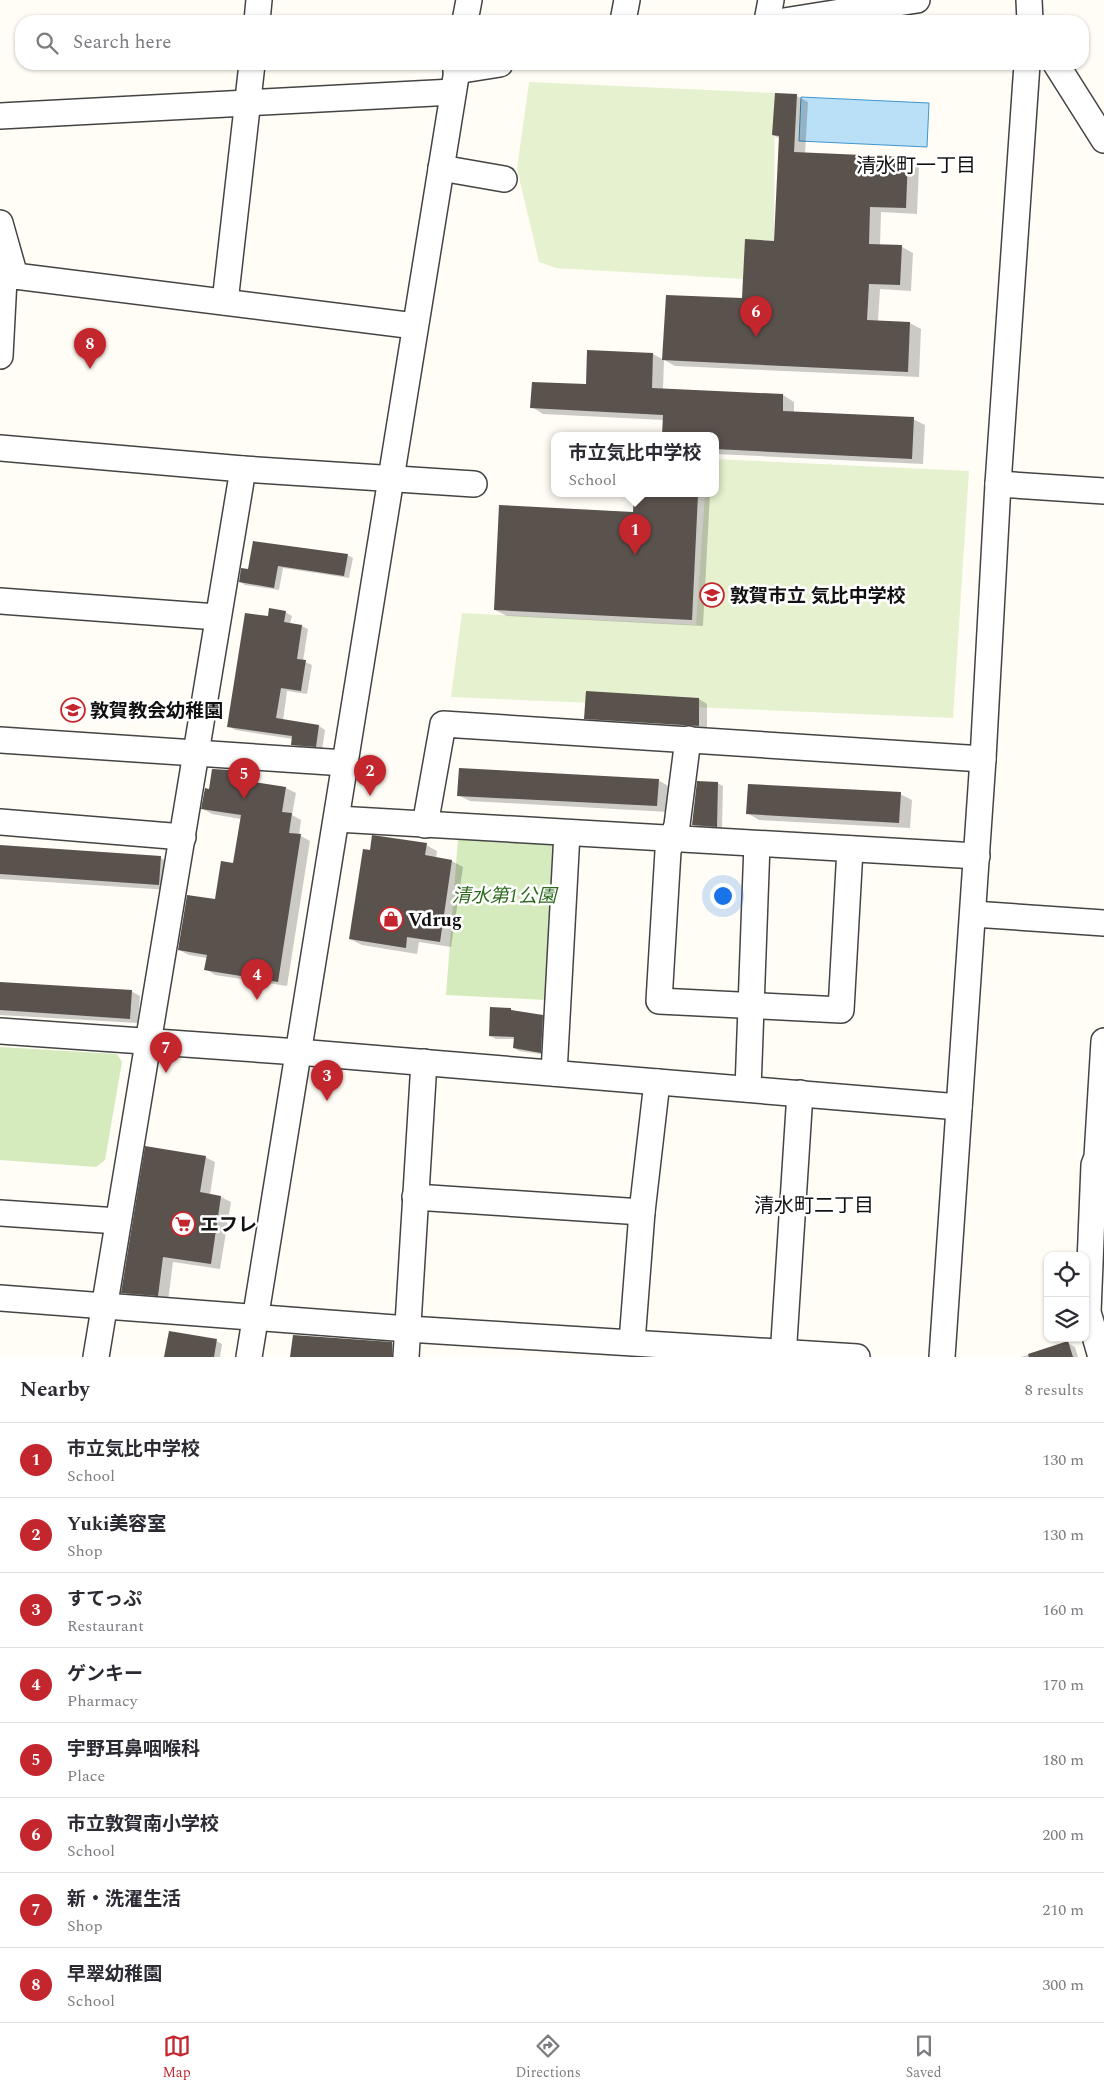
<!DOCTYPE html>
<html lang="en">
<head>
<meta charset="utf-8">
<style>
  :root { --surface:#fff; --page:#f2f2f3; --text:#2b2b33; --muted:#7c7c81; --line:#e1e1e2; --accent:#c4262e }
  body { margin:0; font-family:Spectral,"Noto Sans JP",serif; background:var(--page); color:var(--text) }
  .controls { position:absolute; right:15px; bottom:15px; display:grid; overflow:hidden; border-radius:10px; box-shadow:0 1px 4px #0004 }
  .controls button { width:45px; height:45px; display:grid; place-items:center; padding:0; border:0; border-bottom:1px solid var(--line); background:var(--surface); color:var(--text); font:25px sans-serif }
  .you { position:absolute; left:722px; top:895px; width:18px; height:18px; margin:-12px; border:4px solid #fff; border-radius:50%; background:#1a73e8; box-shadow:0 0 0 8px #1a73e833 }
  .badge { display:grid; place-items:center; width:32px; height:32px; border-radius:50%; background:var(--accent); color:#fff; font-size:16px; font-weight:700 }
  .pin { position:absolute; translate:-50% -41px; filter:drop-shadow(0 1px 2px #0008) }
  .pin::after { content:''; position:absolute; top:26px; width:18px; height:15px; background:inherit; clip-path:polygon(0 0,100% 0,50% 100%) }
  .popup { position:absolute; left:551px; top:432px; width:168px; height:65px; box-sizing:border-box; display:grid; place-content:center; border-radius:10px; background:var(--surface); filter:drop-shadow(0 1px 4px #0005); font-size:16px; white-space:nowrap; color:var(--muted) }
  .popup b { font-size:19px; color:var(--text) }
  .popup::after { content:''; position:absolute; left:50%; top:100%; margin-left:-10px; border:10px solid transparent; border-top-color:var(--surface) }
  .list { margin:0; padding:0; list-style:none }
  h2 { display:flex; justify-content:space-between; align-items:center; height:65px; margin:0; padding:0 20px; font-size:21px }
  h2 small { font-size:16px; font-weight:400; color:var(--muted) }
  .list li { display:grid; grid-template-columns:32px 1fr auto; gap:15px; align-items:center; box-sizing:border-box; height:75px; padding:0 20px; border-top:1px solid var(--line) }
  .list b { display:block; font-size:19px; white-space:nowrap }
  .list p { margin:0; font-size:16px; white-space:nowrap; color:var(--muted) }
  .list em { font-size:16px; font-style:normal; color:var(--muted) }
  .icon { flex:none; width:28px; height:28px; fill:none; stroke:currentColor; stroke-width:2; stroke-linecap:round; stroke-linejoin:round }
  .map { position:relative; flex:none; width:1104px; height:1357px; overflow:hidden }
  .search { position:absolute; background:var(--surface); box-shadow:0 1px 4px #0004; left:15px; right:15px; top:15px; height:55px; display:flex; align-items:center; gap:12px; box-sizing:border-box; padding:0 18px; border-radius:20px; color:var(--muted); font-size:19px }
  .sheet { height:665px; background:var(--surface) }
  nav { display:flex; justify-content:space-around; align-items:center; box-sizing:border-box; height:70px; border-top:1px solid var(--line); background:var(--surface); font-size:14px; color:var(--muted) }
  nav a { display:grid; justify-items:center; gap:2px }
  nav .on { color:var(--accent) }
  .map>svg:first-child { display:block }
  .green { fill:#d5ebbd }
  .pitch { fill:#e6f2cf }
  .water { fill:#b9e0f7; stroke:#3f96cf }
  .shadow { fill:#0003 }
  .building { fill:#5a524d }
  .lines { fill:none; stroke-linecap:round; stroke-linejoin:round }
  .minor-casing { stroke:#444; stroke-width:28 }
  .minor { stroke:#fff; stroke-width:25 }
  .labels { text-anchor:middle; stroke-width:5; stroke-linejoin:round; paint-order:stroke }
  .poi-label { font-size:19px; font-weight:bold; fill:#111; stroke:#fff; text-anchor:start }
  .park-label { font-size:19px; font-style:italic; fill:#2f6b1f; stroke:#fff }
  .neighbourhood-label { font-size:20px; fill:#111; stroke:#fff }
</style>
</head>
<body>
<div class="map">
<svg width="1104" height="1357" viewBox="0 0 1104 1357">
  <rect width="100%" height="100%" fill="#fffdf5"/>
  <g class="green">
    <polygon points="458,839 552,842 559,851 546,1000 446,995"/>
    <polygon points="0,1047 117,1054 122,1062 105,1160 96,1167 0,1160"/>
  </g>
  <g class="pitch">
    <polygon points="529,82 775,93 774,241 745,240 743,279 556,268 539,262 517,169"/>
    <polygon points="715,459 969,471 953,718 451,697 462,613 696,625 705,494 715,494"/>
  </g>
  <polygon class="water" points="801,97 929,103 927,147 799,141"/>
  <g class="shadow">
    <polygon points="797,96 808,102 805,154 908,159 919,165 917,214 881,212 880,245 902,247 913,253 911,291 880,289 878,321 910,323 921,329 919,377 675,366 664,360 663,389 783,395 794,402 794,413 913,419 925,425 923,464 715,454 715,436 663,436 664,420 543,414 532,407 587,386 588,352 653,354 664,360 667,296 743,299 775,242 780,139 773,135"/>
    <polygon points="635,494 710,494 703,626 507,616 495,610 634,513"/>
    <polygon points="254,542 347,555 353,558 349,578 283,568 279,590 245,585 240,582 249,571"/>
    <polygon points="285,612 292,616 290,624 302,626 308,629 303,661 312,665 307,694 287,691 283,721 319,726 325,730 322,750 298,748 292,744 293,739 235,730 229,726 269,618"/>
    <polygon points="699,699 707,704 707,730 594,723 586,718"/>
    <polygon points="230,771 239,776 239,781 286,788 296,793 292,815 301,820 299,835 310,841 287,986 215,975 206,969 207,958 189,955 179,950 216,901 234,864 241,819 212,814 203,809 210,790"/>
    <polygon points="658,780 670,787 668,812 470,801 458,795"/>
    <polygon points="717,783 723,786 722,829 698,828 693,824"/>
    <polygon points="900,794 912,800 910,828 759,820 747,813"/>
    <polygon points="426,845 437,851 436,858 452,861 463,867 451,947 419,942 417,954 362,945 350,939"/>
    <polygon points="0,847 161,858 171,864 169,890 0,879"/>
    <polygon points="0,983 131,991 140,996 138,1023 0,1015"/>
    <polygon points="510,1009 516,1012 542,1017 548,1020 546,1055 519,1051 514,1048 515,1039 496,1039 490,1036"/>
    <polygon points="205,1157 215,1162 210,1195 221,1197 231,1202 220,1269 173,1262 168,1301 133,1298 123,1292"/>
    <polygon points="294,1337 392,1343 399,1347 399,1357 292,1357"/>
    <polygon points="216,1341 222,1344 220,1357 166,1357"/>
    <polygon points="1068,1343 1075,1347 1078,1357 1021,1357"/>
  </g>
  <g class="building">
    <polygon points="775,93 797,94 794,152 908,157 906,208 870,207 869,244 902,245 900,285 869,284 867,320 910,322 908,372 662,360 666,295 742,298 745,239 774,241 779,136 772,135"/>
    <polygon points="587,350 653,353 652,388 783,394 783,411 914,417 912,459 715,449 715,436 662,436 663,415 530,408 532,382 586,384"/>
    <polygon points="634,494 698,494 692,620 494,610 499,505 633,512"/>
    <polygon points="253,541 348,554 344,576 278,566 274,588 239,582 241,568 248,569"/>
    <polygon points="269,608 286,611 284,622 302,625 297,659 306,660 301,691 281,688 276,718 319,725 316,747 291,745 292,736 227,727 245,613 268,616"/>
    <polygon points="586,691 699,698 699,726 584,719"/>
    <polygon points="459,768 659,779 657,806 457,796"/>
    <polygon points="212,769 230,770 229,778 286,787 282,812 292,813 289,833 301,834 278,982 204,970 207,955 178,950 187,895 215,899 221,861 233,863 241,815 201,809 205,788 209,789"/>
    <polygon points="697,781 718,782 717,827 692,825"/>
    <polygon points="748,784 901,792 899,823 746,814"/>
    <polygon points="372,835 427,843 425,855 452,860 440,942 407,937 406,948 349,939 363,849 370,850"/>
    <polygon points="0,845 161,856 159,885 0,874"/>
    <polygon points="0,982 132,990 130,1019 0,1010"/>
    <polygon points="490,1007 511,1008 511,1010 543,1015 541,1053 513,1048 514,1037 489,1036"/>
    <polygon points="145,1146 206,1156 200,1192 221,1196 211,1264 163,1257 158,1296 121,1293"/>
    <polygon points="169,1331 217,1339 214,1357 164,1357"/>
    <polygon points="293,1335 392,1342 392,1357 290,1357"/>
    <polygon points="1068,1341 1073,1357 1029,1357 1028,1354"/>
  </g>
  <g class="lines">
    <g class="minor-casing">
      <g id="minor">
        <polyline points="1029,0 1030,21"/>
        <polyline points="257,21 259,0"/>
        <polyline points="465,21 469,0"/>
        <polyline points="623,21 627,0"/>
        <polyline points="767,21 771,0"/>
        <polyline points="784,21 917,0"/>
        <polyline points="1056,64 1104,140"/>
        <polyline points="456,71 500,64"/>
        <polyline points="0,116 453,92"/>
        <polyline points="441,168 504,179"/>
        <polyline points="0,223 15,276"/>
        <polyline points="225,302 252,64"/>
        <polyline points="0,356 4,279 15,276 415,326"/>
        <polyline points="0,448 243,469 474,484"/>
        <polyline points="998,484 1104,491"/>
        <polyline points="0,601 217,617"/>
        <polyline points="688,739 677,825 668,851 659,1001 841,1010 850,849"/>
        <polyline points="0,740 345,763"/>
        <polyline points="337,819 977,856"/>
        <polyline points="0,822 183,837"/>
        <polyline points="425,825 443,724 983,759"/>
        <polyline points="973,914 1104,923"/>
        <polyline points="0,1031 298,1052 959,1107"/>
        <polyline points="554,1073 567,833"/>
        <polyline points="748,1089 757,844"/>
        <polyline points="415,1197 642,1212"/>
        <polyline points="0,1213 118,1221"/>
        <polyline points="0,1298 408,1329 857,1357"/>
        <polyline points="632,1342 642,1212 657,1082"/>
        <polyline points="96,1357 243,469"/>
        <polyline points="249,1357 458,64"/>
        <polyline points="406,1357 424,1062"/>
        <polyline points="783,1357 800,1093"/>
        <polyline points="942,1357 983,759 998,484 1027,64"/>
        <polyline points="1101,1357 1088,1312 1094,1165 1097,1157 1104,1041"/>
      </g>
    </g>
    <use href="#minor" class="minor"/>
  </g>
  <defs>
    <g id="school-ring" transform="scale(1.25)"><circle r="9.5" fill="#fff" stroke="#c4262e" stroke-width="1.5"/><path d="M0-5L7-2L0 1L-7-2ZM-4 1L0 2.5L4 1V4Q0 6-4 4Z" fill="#c4262e"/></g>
    <g id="shop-ring" transform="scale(1.25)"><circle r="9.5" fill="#fff" stroke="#c4262e" stroke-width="1.5"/><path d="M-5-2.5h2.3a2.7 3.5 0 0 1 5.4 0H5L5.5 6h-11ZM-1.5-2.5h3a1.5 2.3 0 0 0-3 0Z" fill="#c4262e"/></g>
    <g id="supermarket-ring" transform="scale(1.25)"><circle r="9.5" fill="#fff" stroke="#c4262e" stroke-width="1.5"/><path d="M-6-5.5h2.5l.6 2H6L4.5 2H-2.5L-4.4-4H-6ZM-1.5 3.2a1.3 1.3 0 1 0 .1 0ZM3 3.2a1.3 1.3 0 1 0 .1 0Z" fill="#c4262e"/></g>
  </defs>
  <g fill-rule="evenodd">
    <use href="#school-ring" x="712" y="595"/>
    <use href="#school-ring" x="73" y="710"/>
    <use href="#shop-ring" x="391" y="919"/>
    <use href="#supermarket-ring" x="183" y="1224"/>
  </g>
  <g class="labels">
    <g class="poi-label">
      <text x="730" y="602">敦賀市立 気比中学校</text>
      <text x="90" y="717">敦賀教会幼稚園</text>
      <text x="408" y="926">Vdrug</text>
      <text x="200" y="1231">エフレ</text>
    </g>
    <g class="park-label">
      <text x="504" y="902">清水第1公園</text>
    </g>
    <g class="neighbourhood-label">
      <text x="916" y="172">清水町一丁目</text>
      <text x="814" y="1212">清水町二丁目</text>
    </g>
  </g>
</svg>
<div class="controls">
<button><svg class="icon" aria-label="locate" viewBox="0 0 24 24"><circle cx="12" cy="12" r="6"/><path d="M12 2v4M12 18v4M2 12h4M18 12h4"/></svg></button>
<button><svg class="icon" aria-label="layers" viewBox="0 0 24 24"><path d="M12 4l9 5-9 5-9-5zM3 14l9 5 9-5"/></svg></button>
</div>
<div class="you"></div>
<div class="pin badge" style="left:635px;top:555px">1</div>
<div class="popup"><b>市立気比中学校</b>School</div>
<div class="pin badge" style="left:370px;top:796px">2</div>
<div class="pin badge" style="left:327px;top:1101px">3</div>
<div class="pin badge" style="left:257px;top:1000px">4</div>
<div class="pin badge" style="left:244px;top:799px">5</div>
<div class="pin badge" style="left:756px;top:337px">6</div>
<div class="pin badge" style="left:166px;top:1073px">7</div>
<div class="pin badge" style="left:90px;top:369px">8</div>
<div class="search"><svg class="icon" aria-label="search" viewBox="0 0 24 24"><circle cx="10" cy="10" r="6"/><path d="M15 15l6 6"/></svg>Search here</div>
</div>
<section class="sheet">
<h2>Nearby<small>8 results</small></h2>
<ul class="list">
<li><span class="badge">1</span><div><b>市立気比中学校</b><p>School</p></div><em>130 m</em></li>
<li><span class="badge">2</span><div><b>Yuki美容室</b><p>Shop</p></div><em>130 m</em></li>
<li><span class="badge">3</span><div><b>すてっぷ</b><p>Restaurant</p></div><em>160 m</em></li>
<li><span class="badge">4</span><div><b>ゲンキー</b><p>Pharmacy</p></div><em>170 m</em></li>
<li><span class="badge">5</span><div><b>宇野耳鼻咽喉科</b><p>Place</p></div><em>180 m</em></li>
<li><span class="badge">6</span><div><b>市立敦賀南小学校</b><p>School</p></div><em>200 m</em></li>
<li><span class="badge">7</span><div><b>新・洗濯生活</b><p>Shop</p></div><em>210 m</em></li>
<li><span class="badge">8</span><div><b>早翠幼稚園</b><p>School</p></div><em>300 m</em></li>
</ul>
</section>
<nav>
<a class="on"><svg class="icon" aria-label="map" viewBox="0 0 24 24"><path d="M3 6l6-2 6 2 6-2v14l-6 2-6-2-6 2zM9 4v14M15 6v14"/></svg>Map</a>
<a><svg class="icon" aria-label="directions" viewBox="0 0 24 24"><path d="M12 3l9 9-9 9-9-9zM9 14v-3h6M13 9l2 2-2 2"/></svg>Directions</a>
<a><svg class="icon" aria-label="saved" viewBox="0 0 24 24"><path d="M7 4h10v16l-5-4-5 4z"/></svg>Saved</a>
</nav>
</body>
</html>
